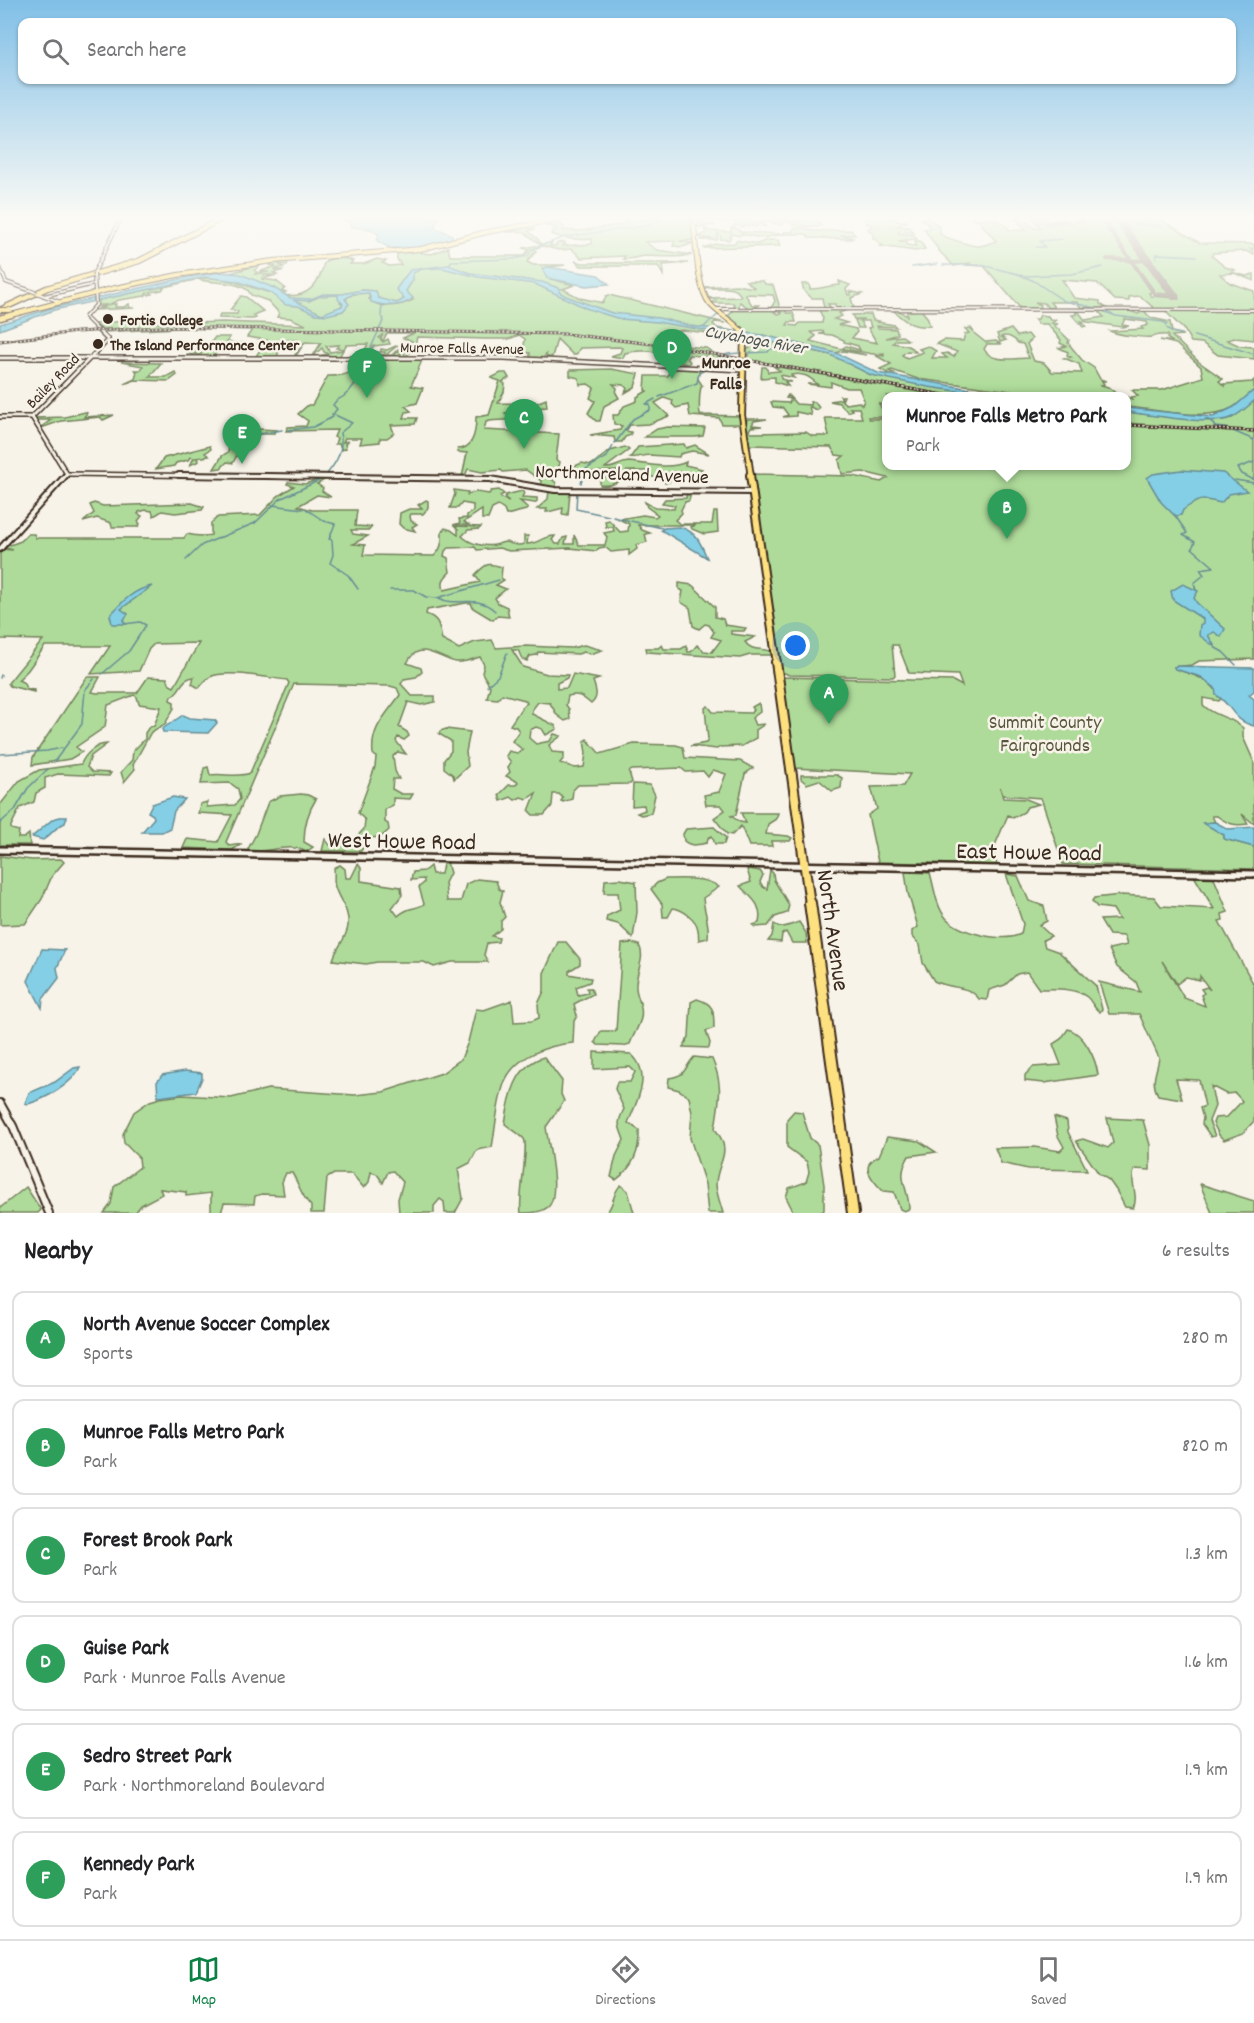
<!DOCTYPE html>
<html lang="en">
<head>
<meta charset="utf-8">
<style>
  :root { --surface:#fff; --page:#f6f6f6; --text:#202124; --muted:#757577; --line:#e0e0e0; --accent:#0b8043 }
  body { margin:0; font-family:Dekko,sans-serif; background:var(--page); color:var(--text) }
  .you { position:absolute; left:796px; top:646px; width:21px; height:21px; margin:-15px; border:4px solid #fff; border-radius:50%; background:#1a73e8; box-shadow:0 0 0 9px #1a73e833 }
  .badge { display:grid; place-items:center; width:39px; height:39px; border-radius:50%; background:var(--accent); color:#fff; font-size:20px; font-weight:700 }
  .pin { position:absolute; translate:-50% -50px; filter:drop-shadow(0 2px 3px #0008) }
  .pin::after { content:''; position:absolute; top:32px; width:21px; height:18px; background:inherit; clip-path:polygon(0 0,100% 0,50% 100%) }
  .popup { position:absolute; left:882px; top:392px; width:249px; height:78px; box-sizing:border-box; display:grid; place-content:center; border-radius:12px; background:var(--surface); filter:drop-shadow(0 2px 4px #0005); font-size:20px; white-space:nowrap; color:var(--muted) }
  .popup b { font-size:22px; color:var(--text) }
  .popup::after { content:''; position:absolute; left:50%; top:100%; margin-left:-12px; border:12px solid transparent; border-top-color:var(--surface) }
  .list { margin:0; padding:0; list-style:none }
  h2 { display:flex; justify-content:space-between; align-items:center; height:78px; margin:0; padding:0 24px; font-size:26px }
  h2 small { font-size:20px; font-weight:400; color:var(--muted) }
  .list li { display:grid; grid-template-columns:39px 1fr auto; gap:18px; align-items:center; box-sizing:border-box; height:96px; margin:0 12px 12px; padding:0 12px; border:2px solid var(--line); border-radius:12px }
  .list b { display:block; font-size:22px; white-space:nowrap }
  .list p { margin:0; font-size:20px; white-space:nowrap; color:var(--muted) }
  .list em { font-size:20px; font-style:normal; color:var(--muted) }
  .icon { flex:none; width:33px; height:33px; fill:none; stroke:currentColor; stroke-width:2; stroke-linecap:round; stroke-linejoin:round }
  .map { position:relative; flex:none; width:1254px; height:1213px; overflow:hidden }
  .search { position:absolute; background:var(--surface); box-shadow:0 2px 4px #0004; left:18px; right:18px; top:18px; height:66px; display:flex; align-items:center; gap:15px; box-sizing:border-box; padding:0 21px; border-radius:12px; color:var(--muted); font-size:22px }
  .sheet { height:726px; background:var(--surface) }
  nav { display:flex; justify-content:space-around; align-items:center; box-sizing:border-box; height:84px; border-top:2px solid var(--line); background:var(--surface); font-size:16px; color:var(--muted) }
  nav a { display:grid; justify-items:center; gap:3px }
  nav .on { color:var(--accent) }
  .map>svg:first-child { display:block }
  .green { fill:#aedb9a; stroke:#74825c; stroke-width:1.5; fill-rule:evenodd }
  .water { fill:#84cfe5; stroke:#678d95; stroke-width:1.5; fill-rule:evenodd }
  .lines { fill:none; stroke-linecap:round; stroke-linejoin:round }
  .stream { stroke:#678d95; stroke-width:1.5 }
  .taxiway { stroke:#998e83; stroke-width:4 }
  .runway { fill:#998e83; fill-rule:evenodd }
  .tertiary-far3-casing { stroke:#3b2a1e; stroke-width:4.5 }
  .tertiary-far2-casing { stroke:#3b2a1e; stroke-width:6 }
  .tertiary-far1-casing { stroke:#3b2a1e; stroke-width:8 }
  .tertiary-casing { stroke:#3b2a1e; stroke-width:10 }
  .secondary-casing { stroke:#3b2a1e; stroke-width:10 }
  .primary-far4-casing { stroke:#3b2a1e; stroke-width:6 }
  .primary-far3-casing { stroke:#3b2a1e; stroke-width:8 }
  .primary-far2-casing { stroke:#3b2a1e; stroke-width:10 }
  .primary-far1-casing { stroke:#3b2a1e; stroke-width:12 }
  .primary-casing { stroke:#3b2a1e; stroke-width:14 }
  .motorway-casing { stroke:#3b2a1e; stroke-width:7 }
  .tertiary-far3 { stroke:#f7f3e8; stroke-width:2 }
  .tertiary-far2 { stroke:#f7f3e8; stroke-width:3 }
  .tertiary-far1 { stroke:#f7f3e8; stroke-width:4 }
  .tertiary { stroke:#f7f3e8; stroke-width:6 }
  .secondary { stroke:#f7f3e8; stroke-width:5 }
  .primary-far4 { stroke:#fde080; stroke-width:4 }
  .primary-far3 { stroke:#fde080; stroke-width:4.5 }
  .primary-far2 { stroke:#fde080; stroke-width:6 }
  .primary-far1 { stroke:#fde080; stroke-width:8 }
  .primary { stroke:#fde080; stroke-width:10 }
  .motorway { stroke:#fde080; stroke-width:4.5 }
  .rail-casing { stroke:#3b2a1e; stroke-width:3 }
  .rail { stroke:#f7f3e8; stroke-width:1.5; stroke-dasharray:2; stroke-linecap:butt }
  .tertiary-bridge-casing { stroke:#3b2a1e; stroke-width:4.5; stroke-linecap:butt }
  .primary-bridge-casing { stroke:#3b2a1e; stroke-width:6; stroke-linecap:butt }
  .tertiary-bridge { stroke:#f7f3e8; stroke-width:2 }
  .primary-bridge { stroke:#fde080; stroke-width:4 }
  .poi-dot { fill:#3b2a1e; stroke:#f7f3e8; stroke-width:2 }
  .labels { text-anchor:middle; stroke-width:5; stroke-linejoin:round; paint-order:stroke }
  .far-poi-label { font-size:16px; font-weight:bold; fill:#3b2a1e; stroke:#f7f3e8; text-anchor:start }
  .far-street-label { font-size:16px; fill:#3b2a1e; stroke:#f7f3e8 }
  .far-water-label { font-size:18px; font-style:italic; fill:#4d5350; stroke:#f7f3e8 }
  .far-quarter-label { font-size:18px; font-weight:bold; fill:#3b2a1e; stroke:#f7f3e8 }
  .street-label { font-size:20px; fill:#3b2a1e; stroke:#f7f3e8 }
  .park-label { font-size:20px; fill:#58563d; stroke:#f7f3e8 }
  .near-street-label { font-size:24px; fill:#3b2a1e; stroke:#f7f3e8 }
</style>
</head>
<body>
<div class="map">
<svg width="1254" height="1213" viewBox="0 0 1254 1213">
  <rect width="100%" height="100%" fill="#f7f3e8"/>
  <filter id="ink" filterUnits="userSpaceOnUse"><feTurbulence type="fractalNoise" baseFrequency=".0167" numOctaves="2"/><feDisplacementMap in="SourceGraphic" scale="12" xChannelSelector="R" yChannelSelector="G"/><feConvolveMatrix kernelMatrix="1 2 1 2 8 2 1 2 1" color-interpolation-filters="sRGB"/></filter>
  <g filter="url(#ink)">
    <g class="green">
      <path d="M647,218h50l-5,6 2,16 -15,1 14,2 -10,4 -10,-1 2,-5 -30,1 12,8 35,5c-15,3 -31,2 -46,1 -9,0 -15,4 -23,3l2,-3 -44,2 -9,-9 -14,1 -15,-4 -10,3 3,2 -9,11 6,3h32l-22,3 4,10 27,7 -11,4 17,9 23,5 3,-7 3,-1 116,28 -10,-1 -2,2 4,4 17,3 -3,5 -48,-6 -6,1 -9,8 17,7 21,2 12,8 18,3 -2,1h-13l-6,6 -3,-1v-8l-23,-2 -2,3 3,4 -2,2 -22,-4 7,-4v-2c-16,-2 -33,-5 -48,-1l-2,5 -12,-2 9,-3 2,-5 -3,-1 -39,1 -4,7h-3l-16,-16 -5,18h-5l-1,-3 -3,5 -13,-1v-5l-7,-1 2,-13 -6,-4 -10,4h-23l-69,-2 -3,11 -9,9 -1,-4 6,-6 2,-6 -9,-3 11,-5h-27l-4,8 -2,-2 2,-5 -4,4 4,4 5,-3 2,5 -16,2 -2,3 1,3 11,3 1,-3h-7h3v-3l6,1 11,-5 -12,10h6l6,-6h2l-6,6 8,-6 -1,7v-4l-3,5h-37l7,-13 -22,1 -2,4 -8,-1 3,-3 -13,1 4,6 13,-2 -4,7 -23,-1 12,-2 -4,-2 -2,-4 -9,8 8,-13 -16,-1 -9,14h-2l10,-13h-7l1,-3h-10l-6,6h-6l-4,5 7,1 -2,4h-21l6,-9 -32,-1 -6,6 -5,-1 7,-3 -9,-3 -6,3 5,5 -3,3h-14l3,-3 -8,3 3,-3 -8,3 3,-3h-3l-3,3 4,-5h15l10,-14h15l-3,5 35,3 5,-5 -20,-3 5,-7 -73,-2 -75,4 -2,-1 57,-4 -58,2 -6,-5 29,-3 10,2 6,-5 -4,4h7l11,-7 2,1 -4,4 1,2 10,2 60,-2 83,3 -16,-7 -13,-1 2,-4 -11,-12 -17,-6c-6,-15 -40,-11 -54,-16 46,-10 111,53 127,-16 6,-6 21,-6 29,-2l-3,3h14l13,-5 9,2 -4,2 7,3 12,-1 -4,-6v-6l22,-3 3,3 10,1 16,-7 2,9h74l5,-6 -6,-2 18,-3 -17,-13h-18l16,-3 -2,-2 15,2 -7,2 10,8 3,5 11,-1 -2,3h5l3,-3 7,-1v3l-4,1 31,-2v-5c-13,1 -28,0 -41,-5l4,-7 -10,-1 7,-1 -4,-3 7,-1 8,5 2,4 13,1 48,-7 -3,-3c8,-3 16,0 24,-3zM362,290l14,1 1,7 16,5 8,-1 3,-3 9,1c-13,6 -33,10 -44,-1v-6l-16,1 -7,4 1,4 -8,10 -1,-3 5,-5 -3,-2v-6z"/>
      <path d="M699,218l59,3 40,-3 1,2 -7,2 19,-1 2,-1 -1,-2h4l5,7 -3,2 -25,-2 -6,-4 -5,4c-7,-1 -12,-4 -20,-3l4,5 -7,-3 -3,3 -11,-2 -3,2 -3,-2 -6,1 3,-4 -30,-2 -4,4 14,1 -19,2 -2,-3z"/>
      <polygon points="865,218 896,218 896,221 908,221 897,226 909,227 914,233 899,230 898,233 914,235 917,239 898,241 907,242 907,245 916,246 915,241 920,241 925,249 916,251 880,246 882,245 873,238 873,234 868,229 873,226 865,222"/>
      <path d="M921,218h7l12,9v7c3,3 32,12 37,12 5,0 14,-3 19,-5l-17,-20 -8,-3c16,0 28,-1 39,12h16l-11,-12h9l10,10h7l-9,-10h13l-8,3c7,4 19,-2 28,-2l-8,1 7,3 21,-1 -3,-4h18l29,41 -3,2 5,1 21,30 -3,1 2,3 27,2 -60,-80h40l42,25 54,1v5h-4l4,3v3l-8,-4 -33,2 -1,3 13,11 10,3 -4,2 15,4 8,-2v7l-20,-8 -14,1 10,9 24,8v49l-19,-2 -8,2 13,6 14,1v12l-36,-4 -16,-12 -11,-1 -6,-11 -22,-22h-8l-15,-13 -11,1v4l-14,-1 -18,-17 -35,-3 12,18 26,3v3l7,4h-26l-4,-6h-27l4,5 -6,1 -4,-5 -9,-1 6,3 -1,3h-20l-36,-42 -16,-1 2,-2 -16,3 -14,-14 -16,-23 7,-1z"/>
      <polygon points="1102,218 1114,218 1145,260 1143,261 1147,263 1171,296 1156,294 1133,262 1136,260 1131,259"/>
      <polygon points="704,228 710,231 731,232 731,228 736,228 741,232 784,234 784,232 792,232 794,228 807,228 811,231 851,230 855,235 841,235 853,238 851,239 810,238 806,234 785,234 761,238 742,234 739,236 732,234 729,240 720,239 721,236 718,234 717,240 700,240 712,239 698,237 706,233"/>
      <polygon points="736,240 758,244 766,240 778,240 780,246 703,248 715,244 735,243"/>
      <polygon points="575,261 582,263 688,263 663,265 663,275 658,266 581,266"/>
      <polygon points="288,262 287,265 278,264 284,267 275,269 275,270 284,270 273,273 277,275 265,278 272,275 265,275 262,279 276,281 285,288 282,291 286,292 282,295 274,288 230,273 263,264 254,270 257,272 255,274 269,272 259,272 276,266 270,265 272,263"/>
      <polygon points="195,280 164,287 162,290 150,292 152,294 149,295 147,293 145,296 119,300 110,304 116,304 115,307 124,307 129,304 130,308 134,308 94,310 106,307 98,307 109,305 99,305 99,300"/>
      <path d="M746,281h17l2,3 8,1 7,23h-9l4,-7 -2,-6 -28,-1 7,11h8l-10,4 -10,-7 -2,7 -5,-1 2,-2 -2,-3h-22l5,-3 -8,-2 33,-1c-5,-15 -24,-6 -36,-10l31,-2 19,3z"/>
      <path d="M839,281l11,4 -4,4 2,6h3l-2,-4 13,3 -11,4 3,10 -18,1 -1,-5h-7l3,4h-7l-2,-10h-10l-8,-7 -2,-7h7l1,5c13,0 20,-4 30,-4z"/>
      <polygon points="241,296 246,297 263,311 253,315 256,318 253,319 219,318 220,314 237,314 238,311 230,310"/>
      <path d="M734,310h43l-3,2 4,2 4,-1 -3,-2 6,-1 2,3h6l3,9h-7l-2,3 10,1 3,-3h22l1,-5 -4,-8h29l-9,3 3,3 -8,3 13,4 -9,2 18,4 1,3 -5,6 25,5 -9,-15 3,-1 -2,-6h-9l4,7h-6l-3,-8 9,-1h-10l-2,-4 19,-1 2,6 6,1 -2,1 17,3 2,2 -19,-1 1,2 18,1 2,5 -12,4 16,-2 6,4h-12l-3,3c9,2 17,1 23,9l-9,-1 -5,4 5,3 16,-6 -4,-3 9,-3 8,5 -4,7h15l-5,-4 5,-1 7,4 3,-5 -20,-8 7,-4 19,1 2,-7 4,-1 -4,-4 6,-1 4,6 10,8 11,-1 4,3h-13l-3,5c8,15 31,9 45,9l-6,-14 -5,-1c-4,-5 -11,-9 -17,-6l5,3 -6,2 -3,-8 14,-5 6,7 11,-2 4,5 -5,5 7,17 10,2 8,9 30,1 -3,-9 -15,-6 7,-1 -4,-2 1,-3 -9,-4 7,-2 -6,-3 1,-3 -14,-16h-9l-4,-5h4l2,-4 8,1 2,4h6l-4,3 6,1 -4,1 15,15 -1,3 14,17 12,8 6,11 6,2h-4l2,3 -3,1 7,2 11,9h-84l-31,-6 -86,-11 -26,-9 -3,1 7,3h-7l-9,-5 11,-5 -16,-9 9,1v-3l-11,1 -28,-5 -2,-1 3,-2 14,4 -2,-4 -14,-4v-2l-12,-5 -13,-1 5,-1 -1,-2 -12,1 5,4 -6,5 56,14 -23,-4 -8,2 -72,-18 -20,-1 -6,-11 -9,-7z"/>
      <path d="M898,310l9,6v-5l14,-1 6,7 3,9c-16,2 -25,-4 -36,-15z"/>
      <path d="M1097,310h30l11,4 2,-1 -2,-2h6l7,7 19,4 2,10 11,3 -11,1 27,26 24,17 -4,2 5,5v-2l28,-2 2,-2v10c-7,6 -15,14 -22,18 -27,14 -76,1 -105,-1v-10l5,2 -1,-2 7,-1 -6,-6h30l41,-13 -2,-10 -25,-23 -16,-4 13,2 -5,-3v-4c-8,-1 -14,1 -15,2 -10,1 -35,-2 -43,-6l33,-2 -2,-2 7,-2 -1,-3 -22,-3 -3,6 7,1 -7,1 -41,-6 5,5 -3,1 -11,-12 5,-1 -2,-3h3l7,9 19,-3z"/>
      <polygon points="747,337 831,355 871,375 993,396 954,396 750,360 749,355 745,354 746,350 750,348 750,344 758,344"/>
      <path d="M362,358h61l-12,28 12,2 -6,15 -12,3 6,5 -5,1 -2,6h13l-2,6 -24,1 3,8 -7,5h-7v4l-20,2 2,-6h-17l-2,4 6,-1 -4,3 1,4 -4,2 -3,-6h-4l2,-6 -3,-1 3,-7 -51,1 2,-4 18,-1 2,-5 -10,-7 10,-9h4l16,-29c19,0 24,-2 34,-18z"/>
      <polygon points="121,362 161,363 149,377 166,377 175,372 177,375 169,381 135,380 124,384 135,379 137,372 135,370 141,370 143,366"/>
      <path d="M773,366l169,30h-55v9l-8,-1 3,5h5v8h-19l1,2h18v47h240v-40l127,6v227l-55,2 -7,4 -18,2 1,2c21,7 35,9 46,29l-2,3 -16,-3v7c13,13 26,10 40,23v9l11,25v62l-12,-10 6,10c-14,2 -20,0 -31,-8h-5l3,6 -10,1 19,12v4l30,8v22l-191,-5 -22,-66 -38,-3 -3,-8 3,11 23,1 13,5 -12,3 -3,5 -11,6 -5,-3 -15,35 4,15 -119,-3 -10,-47 9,-6 -6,-22 32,-1 7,-12 -116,-6 -13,-91 172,4 9,5 -4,-11 -49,-2 -11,-28h-6l3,30 -2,2 -104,-2 -9,-4 -30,-197 103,2 28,6 7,-4 -25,-6 -21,2 -3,-14 5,-4 -8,-1 -5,-8 -82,-2 -3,-21 1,-5h20l-13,2 -2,4 10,1 -11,1 -2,3 2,3 55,-1 6,4h17l-4,-18h37l-3,-10h-9l2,2 -4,2 -9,-9 -9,-2 12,-2 -2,-3h4l-2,5 4,3 13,-2 3,3 2,-5 -5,-12h-12l-16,-6v5l-24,-3h10c-7,-7 -14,-12 -26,-9l3,3 -13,-3v4l11,3h-7l3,4 -13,-4v-5l-14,1 1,-11h4l2,5 12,-1z"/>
      <path d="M670,367l33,1 -4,5 -1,6 4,6c-3,5 -3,24 -2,30l42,1 1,8h-21l-3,-6 -29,-2 -2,-11 -12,3 -4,-4 1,-3 -9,-3 -9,5 14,13 -20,8 -19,1 -4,6 5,1v3l-6,2 -3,5h-7l-1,-5 -24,-2 30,-5 2,-4 -8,-2 -1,-9h5l6,-9 13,-5v-4l10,-6 -2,-1 1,-14h22z"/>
      <polygon points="611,369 639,374 635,387 625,393 627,388 623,385 613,384 617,388 616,393 619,398 604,406 600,421 596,421 588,413 595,401 590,398 594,388 588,384 580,385 579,378 570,376 570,370"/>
      <path d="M501,373h5l3,5 -7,4 3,2 -1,8 -6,11 36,1 12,-5 1,8 -25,2 -17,4 9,3h24c-17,8 -35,1 -52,6l-2,8 75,4 -3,26 4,2 -2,8h-15l13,13v4l-15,-1v-5l-15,-11 -23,2 -2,-2 -19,2 -14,-3 -4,9 -2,-1 5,-24 -10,-1 1,-3c16,0 18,-19 18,-32l13,-2 11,-34 -9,-3z"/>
      <polygon points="788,395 796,404 811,405 810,402 815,402 819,408 816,410 809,406 811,415 796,412 796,416 783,417 788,415 783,408 773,407 771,402 789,403 791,399 786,398"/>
      <polygon points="1254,401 1254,430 1188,428 1127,423 1127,412 1184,419 1232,418"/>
      <polygon points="85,412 87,413 84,417 114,415 103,420 100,417 61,421 44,427 41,427 51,420 37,420 35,418 65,417"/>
      <polygon points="668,427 705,428 703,436 695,437 645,437 657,429"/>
      <path d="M240,428l37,2 -4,4h-14l-22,21 -4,8 -6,-1 -6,6 -7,1 8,-13 6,-4c2,-10 4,-13 13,-17l-5,-5z"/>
      <polygon points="684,444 686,448 695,445 709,454 692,451 680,454 679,457 649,455 630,458 638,447"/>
      <polygon points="210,446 211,449 205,453 209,456 196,458 199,461 190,465 194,458 190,457 188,460 176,463 174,466 156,469 164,458"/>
      <path d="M625,447l4,3 -24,18c9,1 16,-6 24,-6 18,2 41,8 57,0l-1,3 17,4 -4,4 -24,-1 -5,10 -4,1 -2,-9 -3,3h-11l-2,-6h-20c-6,10 -13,16 -27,14v-6l18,-4 2,-4 -40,1 -10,-4 12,-5 9,2 19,-14z"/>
      <path d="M320,479h6l-9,5 6,4 -1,3 9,6 -14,-2 -19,11 14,4h45l-2,16 17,1 -3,3h-18l2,4 15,2 -15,8 12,1 -2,10 71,1c8,-7 8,-14 8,-25l3,-3 6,2 7,5v-6l-3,-3 26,1 -2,2 -11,1 -6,6c8,8 21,11 33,9 1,0 8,-3 10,-3 7,1 10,5 19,2v-8h4l-1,8c11,0 16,-8 28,-8l-3,4 4,4h4l3,-6 4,-1 -2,7h9v-9l5,10h26l2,-8 -3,-4 10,-2 -1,-4h-7l-1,-6 4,-1 11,12 8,-1 1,-7 -10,-5 24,-4 12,2 3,-2 -11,-8 -2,-5 10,6 19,1 1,-4 -13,-2 3,-4 21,-1 1,-6 4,1 -2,8 -4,1 -4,8 1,3 -7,7 5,4h32l2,-12h3l1,20 -14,2 -12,-5 -1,-2 5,-2h-58l4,5 8,3 -5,1 2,8 -11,3 1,4 -8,6v-5l-18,2 -6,-5 -6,1 -3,3 -26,-3 -61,3 -10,-3 -22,2 -2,-3 -26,1 -4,3 -1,5 4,2 2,14c-6,6 -9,9 -6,18l36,-8 -5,-7c11,-11 11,-13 27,-8l-1,11 3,2 -8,5 10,4 -11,9 3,5 9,4 2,10 -12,-1 -4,4 -20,-12 -2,-5h-5l-39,7 -1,4c14,5 13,12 16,26l17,9 16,-7 17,-2 4,8 29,-2 47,2 12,-3 18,5 -12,4 -6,-2 -6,2 -40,-2 -1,3 -7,1 -3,5 -5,-2 -4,-9h-6l11,17 24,7 21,1 -1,3 -10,5v6l10,-1 6,-14 26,5 -6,2c3,9 6,16 -2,23 -8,-7 -12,-11 -23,-8l-2,9 3,4 1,10 -5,2 -8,-6 -7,-12 -12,-1 -6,8v4l24,12 1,3 -11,6 -4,-6 -6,-2 -6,3 -1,8 7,6 14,-3 4,-7 7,2 -12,9 3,7 12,1v5l-4,5 15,5 9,-1 2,-14 -2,-12 3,-2 13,15 34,-10 42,1 7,2 2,11 55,3 13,7 -8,6 -9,41 -5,1 9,6 6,1 -5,-10h37l-2,6 -8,5 -2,10 22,2 4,2 -2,3h-19l1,5h-23l-8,-20 -9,9 -5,-1 -13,-16 11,-8 -4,-5h-15l-2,-10 15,-3 7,-18 -13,-4 -5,7 -5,-6 -17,1 -5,-4 -49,2 -3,2 3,10 -2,2 -52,1 -5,5 -1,9 -9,3 -2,-1 2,-3 -4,-4h-6l-1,12 -8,9h-11l-4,-4 7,-18 -9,6 -6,-2 -6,3 -4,-3 -10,4 -2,-6 10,-10h7l2,-3 -12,-6 4,-4 -2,-5 3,-5 -5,-6 3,-5 8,2 6,-3 -11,-9 7,-10 -3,-4 -6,-2 12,-18 5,-4 -2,-3 -23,-6 -4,5 -11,-1 3,-12 -8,-13 2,-8 -4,-8c-7,2 -17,6 -24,5 -17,-3 -37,-24 -49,1l14,5 1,4 -6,5 -12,2 -3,5 11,12h23v6l-14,3 -13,-3 -9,25 8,5 2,4 -5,4 -6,-3 -2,4 10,13 -8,-2 -5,4 2,15 4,8h-6l-1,10 9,5h12l-3,5 -17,-1v7l-8,4v13l3,2 1,6 -8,7 -12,1 -8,13h-39l3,-12 5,6 20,-1 14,-15 1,-9 -7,-7 17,-46 1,-10 -3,-3c-3,-26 13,-39 27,-59l-3,-7 -7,-2 -96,-2 -68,158 3,4 13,-2 -10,6 -49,-2 4,-9 31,3 14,-27 -34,-2 2,-9 7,-2v5l28,-2 5,-6 -2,-10 -8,-6 -29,1 3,-16 4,-1 2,8c13,-2 28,3 40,-2l39,-90 -2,-3c-18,-2 -61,-11 -77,-3 -4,2 -8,8 -11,11l-7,-4 2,-7c-14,1 -13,16 -23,19l-1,4 4,2v6l-9,16 -14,8 -18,33 2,4 -11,13 -3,-10 11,-12 1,-9 12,-12v-6l4,-6 5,-1 7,-19 -22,-3 -2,-7 -3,-2 -26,10 -3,22 -29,20 6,5 -12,7 -38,6 1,-8 54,-80h13l-8,15 5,1h40l11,-16 19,1 3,7 4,2 25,-44 -45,1 -5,5 -10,22 -48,3 19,-28h-65l-17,24 -10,10 7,3 2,6 7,1v2l-24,-6 -2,-3 35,-43 -43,-1v-90l13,1 -7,-2 1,-2 14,-5 7,-7h6l2,4h148l3,-4c9,2 15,3 24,1v-12l7,-6 42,-2 18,-19 16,-10 -7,-2 1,-2 17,2z"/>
      <polygon points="454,490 468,492 467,495 476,492 489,494 491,491 499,490 504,494 500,496 501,498 509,501 505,498 506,495 522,491 524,493 522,497 537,498 537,501 535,503 520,501 528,508 526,510 506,515 504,510 498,506 492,509 488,519 482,519 482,510 464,522 469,525 453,525 460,523 459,519 467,518 467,515 473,511 473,505 462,503 458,508 450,508 455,494"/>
      <polygon points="549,491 570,492 568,515 562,514 563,508 548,512 546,512 547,509 537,509 548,499"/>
      <polygon points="426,500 428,501 428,508 423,514 411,514 410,516 411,521 417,524 412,527 415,531 403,528 399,524 400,513 409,509 422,509 418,505"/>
      <polygon points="94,503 103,506 192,503 204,507 202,510 175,513 162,511 154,516 152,511 146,510 139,512 138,514 142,516 138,521 140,524 138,527 112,527 111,523 97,518 83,522 94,513 90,505"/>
      <path d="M679,583l13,2 23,22v10l8,2 2,6 21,3 -2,3h-13v3l24,3 -10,5c6,9 15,6 25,9l2,4h-22l-10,3 -93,-6 -1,-4h12l4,-3 2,4h17l5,-3 2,6h3l6,-7 7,6 8,1 9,-12 -10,-3 3,-5 -5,-7 -4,-1 -6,5 -6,-3 -3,-18 -9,-6 2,-11 -4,-2z"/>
      <polygon points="759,703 760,712 752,718 755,725 765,724 756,730 756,738 742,746 720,747 717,749 690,746 706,743 708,740 705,708 708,706 713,712 751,713 754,710 752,707"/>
      <polygon points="446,729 470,732 466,752 468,766 454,779 453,775 444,768 444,760 451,751 451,741 439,734 440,731"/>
      <path d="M107,744l-16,12 -4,11 5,5 19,1 -2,3 -51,-2 -13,4v10l-9,5 -2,9 -14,6 -9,18v3l8,2 -1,7h6l5,-4 1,11h-30v-40l19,-24 20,-11 42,-6c4,-10 15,-20 26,-20z"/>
      <polygon points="801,775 837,775 842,778 841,788 832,791 819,780 807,784 801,779"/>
      <polygon points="633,784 650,785 655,795 651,813 641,815 637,813 645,810 644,805 632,806"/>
      <path d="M301,794l7,1 8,4c-9,14 -12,27 -12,43l9,5 -7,5c-15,-10 -38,1 -57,-1l-1,-2 8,-15 12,-32 12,-6z"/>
      <path d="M714,827l12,11 -2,6h-9l-3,-8 -4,2 -1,5c-10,2 -16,4 -23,-2l-1,-7 3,-5z"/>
      <polygon points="0,856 32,860 61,859 64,862 52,876 42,899 25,924 0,925"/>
      <path d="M447,863l3,10 -5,10 2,18h14l5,-17 11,-5 19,2 3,8 4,2 -3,11 5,15 -4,4v8l-9,7 7,2 -1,4 -11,1 -3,12 4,7h-36l-18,5 -10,-5h-47l-11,2 -33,-4c3,-12 13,-20 15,-34 2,-16 -9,-25 -13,-39 -2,-6 0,-13 -1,-19l6,-3 5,4 1,9h5l7,-14 3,4v13l40,6 1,8 -10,13 6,8c12,-11 16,-5 26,-12l-5,-17 5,-4v-4l-13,1 2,-8 11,-1 6,-5 2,8h9l2,-10z"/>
      <path d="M749,869l11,2 3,4 -3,7 3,5 4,2 3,-19 3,3 1,7 15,25 -2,8 -12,4 -7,9 -13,1 -2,-2 6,-2c4,-19 -8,-25 -19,-37l11,-4 -4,-12z"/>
      <path d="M905,872l25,1c4,13 6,34 16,45 14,15 56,25 75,16l2,-10 -17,-50 12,2 11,25 15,5 3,15 -8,4 12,11 -8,4 2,7 14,5 37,34 6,23 -2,3c-7,-4 -8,-11 -13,-15 -13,-10 -33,-8 -48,-8l-12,-17 -10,2 -12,11 -16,5 -2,10 -8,-1c-11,-15 -30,-10 -45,-18l-11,-18 -3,-18 -8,-9v-5l6,-4 -10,-34z"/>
      <path d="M1194,876h19l15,36 -6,2 1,6 -4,1 35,64v136l-11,12 -19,7 -5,-5 -6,-12 2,-5 12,-1 15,-16 -7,-8 -9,1 -15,-8 4,20 -6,15 6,15 -4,1 -9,-13 1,-6 -3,-10 5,-2 -6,-26 -23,-1 6,20 -24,-4c-8,-14 -1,-23 1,-37l-19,-42 -1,-2h-30l-10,-32 41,10 -4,-10 -19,-15 -8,-18 18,-4 -3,-9 -15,-1 -9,-15 19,-1 -6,-10 -16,-2 -5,-6 2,-3 27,-3 33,2 7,9 53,3zM1162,961l15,23 9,-7 14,3v-4l10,14 -3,-3 -6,2 3,4 -3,2 4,11 -21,-8z"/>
      <polygon points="620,879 636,882 637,912 633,938 618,924 606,921 607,916 620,910 618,893 604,893 605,880"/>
      <path d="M666,879c16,0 41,-2 53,8l-16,11c1,14 7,26 5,40l-9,2c-1,-3 0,-6 -1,-10 -1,-11 -16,-21 -25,-22l-5,9h-5l-1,-13 -11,-15 6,-6z"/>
      <path d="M799,922l7,11 1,10h-15l-6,-11 -4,2 -1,8 -13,-1 4,-5 2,-12c9,6 15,1 25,-2z"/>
      <path d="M558,942h8l14,17v5l-11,7v3l22,4 -1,4 -14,5 2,8 10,-2 -1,-5h4l2,6 -19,10 3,12 -3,5 -1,22c-25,2 -57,13 -68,38 -8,20 -9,45 -13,66l-15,3 -7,13 -12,6 5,29 -8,15h-10l-1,-11 -4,-3 -6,7v7h-35l-1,-14 5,-17 -10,-11 -5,1 -5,11 -6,-9 -6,-2 -2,10 -5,6 -12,-14h-18l-7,4 -3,35h-13v-7c-10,-10 -12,-22 -19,-33h-6l-4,9 2,13 -22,-1 -7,2 -1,8 -30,-1 -3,10h-10v-20l-25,3v-4l-26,-3 2,5 -21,11 -6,8h-31l7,-9 3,-17 26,-20 -1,-9 -15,-15 -1,-9 11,-22 16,-11 10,-3 22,-3 49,3 37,-9 87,6 28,-3 59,-19 19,-14 7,-17 8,-33 8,1 28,-10 2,22 18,-1 7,-3 -1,-14 6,-13v-18z"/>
      <path d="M631,943l8,2c7,13 -3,26 -3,40 -1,11 8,19 5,33 -2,9 -8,17 -11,26l-7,2 -25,-1 -3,-3 6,-11h15l6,-87z"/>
      <path d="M697,999c17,5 17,11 17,29l-8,3 4,12 -1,5 -26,-1 6,-10 2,-35z"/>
      <path d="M1068,1029c16,4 28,30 30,46l-54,8 -19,-2v-6l8,-8 28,-2 -8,-21 8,-5z"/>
      <path d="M594,1052l37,2c22,20 6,47 -3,69l11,7c1,22 -6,37 -23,50l-5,-3 5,-21 8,-16c-5,-15 -8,-15 0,-31l-9,-20 2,-7h13l5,-10 -5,-5 -36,2z"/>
      <path d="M544,1057l18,24 -1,13 3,7 -18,26c2,16 15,69 2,80 -8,6 -17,6 -27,6 -3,-15 8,-68 3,-74 -5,-6 -13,-10 -19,-15 4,-26 10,-59 39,-67z"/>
      <path d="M694,1057l18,2c12,27 7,41 3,70 19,24 2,32 1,55 0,9 5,21 7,29h-15l-3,-29 -15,-46 2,-25 -3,-16 -10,-7 -11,-3 1,-9c19,-3 14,-9 25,-21z"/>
      <polygon points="794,1111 802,1112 810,1138 818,1145 824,1185 824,1210 821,1213 794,1213 786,1197 789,1188 806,1182 809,1172 807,1162 787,1147 787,1119"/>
      <polygon points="1054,1117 1067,1121 1068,1132 1087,1170 1028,1169 1001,1163 995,1148 1034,1147 1060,1151 1064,1147 1058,1136"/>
      <path d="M1107,1118l36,2 7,25v25l-15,-1c-7,11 5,27 -2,39l-8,-1 -9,-17 -7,-10 -10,-6 -23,-33 7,-2 25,9 5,-5z"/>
      <path d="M887,1137l32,4 17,11 -27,4c-14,23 0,30 0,53l-5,2 -4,-2 -6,-17 -11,-1c-11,-11 -25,-26 -4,-35z"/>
      <polygon points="1200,1184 1254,1201 1254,1213 1212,1213"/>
      <path d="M621,1185l7,6 6,22h-28c9,-8 6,-21 15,-28z"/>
      <polygon points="26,1187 41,1210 38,1213 0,1213 0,1208"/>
    </g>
    <g class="water">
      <polygon points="337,218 439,218 434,227 452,235 453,238 432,246 407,249 390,248 377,241 379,235 371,229 352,227 350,226 351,222"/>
      <path d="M448,265l22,8 72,9 19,7 -2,3 7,4 46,17 47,5 32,8 72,9 73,18 42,20 133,23h-18l-65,-9 -57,-12 -40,-20 -37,-9 -137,-24 -37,-3 -32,-10 -53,-25 -57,-7 -36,-9 -20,1 -9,4v7l-7,11 7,7c-11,10 -29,8 -42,4l-2,-9 -16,1 -8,5 4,5 -6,7 -16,4 -11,-1 -18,-8 -12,-1 -17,-13 -32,-11 -32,-4 -151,33 -54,20v-6l52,-16 137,-31 32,-5 19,2 15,6 19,8 16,10 21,1 12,-5h19l20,-4 14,1 2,7 19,5 7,-4 -8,-10 14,-19zM338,295v4l5,5 -1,2 -20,8 -29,-14 16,1 12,-5z"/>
      <polygon points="547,267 598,275 609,284 586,286 547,278 542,269"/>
      <path d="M1254,390v11c-7,6 -14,13 -23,17 -19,8 -81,-3 -104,-6v-4l86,9 21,-10z"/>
      <path d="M1181,470l42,3 24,18 -18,3 -8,9c-20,-5 -21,-5 -38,7l-2,5 -6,1 -14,-14 -14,-24 6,-4z"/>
      <path d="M680,527c17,5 21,17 27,31l-46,-28 3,-2z"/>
      <polygon points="1183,584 1198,591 1194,598 1197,603 1225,629 1221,637 1214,632 1208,635 1215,647 1199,635 1200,625 1203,623 1203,619 1173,600 1171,591"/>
      <path d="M152,586l-31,23 7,5 -5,7 3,3h-14l-2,-9c12,-13 24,-26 42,-29z"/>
      <path d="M1176,666l78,2v23l-5,4 5,4v27c-23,-6 -21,-21 -38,-31l-1,-7 -14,-11 -26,-8 -1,-2z"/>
      <polygon points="183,715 190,718 215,720 217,723 208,733 163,732 162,729"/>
      <polygon points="173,797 185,799 174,811 170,828 162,832 142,832 154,818 153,815 148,812 152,804"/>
      <path d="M60,817h7l-2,6c-10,4 -13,11 -22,17l-11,-3 21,-18z"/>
      <polygon points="1215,822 1228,829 1254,827 1254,847 1224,839 1224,835 1203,823"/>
      <polygon points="42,949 65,950 57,968 59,978 43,999 42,1008 28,981"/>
      <path d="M80,1067c-7,17 -35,32 -52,37l-3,-1 4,-10 26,-11 19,-14z"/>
      <polygon points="185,1071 202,1073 202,1078 196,1092 158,1097 157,1082 162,1075"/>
    </g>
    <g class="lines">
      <g class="stream">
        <polyline points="1133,224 1162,226"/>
        <polyline points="552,235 559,226 556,222"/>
        <polyline points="1036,247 1045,247 1040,241 1062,239"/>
        <polyline points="1156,258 1157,254 1196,256"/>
        <polyline points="450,264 451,261 513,259 528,256 532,249 565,237 652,225 663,218"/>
        <polyline points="943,265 981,265 1018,274 1034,281 1064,301 1101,309"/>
        <polyline points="912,267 937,264"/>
        <polyline points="1025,276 1072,274 1103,267"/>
        <polyline points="1103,311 1116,316 1163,322 1167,324 1165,326"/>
        <polyline points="714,318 718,315"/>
        <polyline points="704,327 712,319"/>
        <polyline points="1167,328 1171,332 1182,334"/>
        <polyline points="1194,336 1254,354"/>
        <polyline points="746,353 768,352 770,349 797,346"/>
        <polyline points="707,367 715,365 717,359 728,354 740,353"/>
        <polyline points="355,379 353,377 358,374 359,369 369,366"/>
        <polyline points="659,397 697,383 699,373 705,370"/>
        <polyline points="1205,419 1211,421 1215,427 1226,428 1254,440"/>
        <polyline points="288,430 313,427 333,417 332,414"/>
        <polyline points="615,443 633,419 650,410 650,405 646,404 655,399"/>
        <polyline points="236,454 254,435 282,430"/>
        <polyline points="1254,462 1238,468 1242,474 1254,480"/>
        <path d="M326,475c11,-13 18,-25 14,-42l12,-10 -19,-9 4,-5 -4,-4c3,-6 6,-5 11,-9 14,-11 5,-13 26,-22l2,-18 -3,-4 15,-33 -3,-3 1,-11"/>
        <polyline points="1235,480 1254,483"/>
        <polyline points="581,483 586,469 607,457 613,446"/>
        <polyline points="577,491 576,509 609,516"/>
        <polyline points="272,505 303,509"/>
        <polyline points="306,509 324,521 335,524 329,539 332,540 333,555 330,563 348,575 358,589"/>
        <polyline points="1174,514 1187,533 1183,535 1195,542 1192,548 1214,567 1200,569 1204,575 1194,583 1196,590"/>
        <polyline points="613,517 662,528"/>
        <polyline points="186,560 202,545 255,523 280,499 320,480"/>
        <polyline points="390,590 414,590 426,597 437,598 499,580"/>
        <path d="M439,598c17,10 37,-5 56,13"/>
        <polyline points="1214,647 1223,652 1236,665"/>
        <polyline points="102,674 129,651 146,625 140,622 124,624"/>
        <polyline points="0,678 1,675"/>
        <polyline points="487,686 498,676 507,653"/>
        <polyline points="1,754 47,751 62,748"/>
        <polyline points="54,762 82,724 85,690 94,679"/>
        <polyline points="0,823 15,810 28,788 48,769"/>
      </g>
      <g class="taxiway">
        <polyline points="1101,218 1155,294 1174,296"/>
        <polyline points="1038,221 1047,218"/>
        <polyline points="1075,221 1082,222 1079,218"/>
        <polyline points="1046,224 1068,221"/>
        <polyline points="1107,259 1128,260"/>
        <polyline points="1134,261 1147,260"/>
      </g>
      <polygon class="runway" points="1112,218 1121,218 1180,296 1180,300 1172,300"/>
      <g class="tertiary-far3-casing">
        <g id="tertiary-far3">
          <polyline points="0,268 6,282 29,290"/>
          <polyline points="94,273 121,218"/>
          <polyline points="94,276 96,305 85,317 100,332"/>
          <polyline points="37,293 60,302"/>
          <polyline points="44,296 94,284"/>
          <polyline points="716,309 1254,310"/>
        </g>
      </g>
      <g class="tertiary-far2-casing">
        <g id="tertiary-far2">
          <polyline points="0,358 504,358 743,370"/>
          <polyline points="0,417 32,417"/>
          <polyline points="32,417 108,340 98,330"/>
          <polyline points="32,417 67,474 64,477"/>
          <polyline points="67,474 306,477"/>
        </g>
      </g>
      <g class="tertiary-far1-casing">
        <g id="tertiary-far1">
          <polyline points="179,475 490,479 555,490 752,492"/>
          <polyline points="0,549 66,475"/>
        </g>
      </g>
      <g class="tertiary-casing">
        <polyline id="tertiary" points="0,1103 13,1126 49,1213"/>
      </g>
      <g class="secondary-casing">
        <polyline id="secondary" points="0,850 1254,874"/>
      </g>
      <g class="primary-far4-casing">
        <g id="primary-far4">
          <path d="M697,218l-3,8c2,20 3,63 16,78 9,11 23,16 32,28"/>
          <polyline points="11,315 115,288 178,275 273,261 421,249 487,232 567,218"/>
        </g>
      </g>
      <g class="primary-far3-casing">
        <polyline id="primary-far3" points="741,330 744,337 742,415 751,477"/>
      </g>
      <g class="primary-far2-casing">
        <polyline id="primary-far2" points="750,475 777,664"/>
      </g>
      <g class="primary-far1-casing">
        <polyline id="primary-far1" points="776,662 810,904"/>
      </g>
      <g class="primary-casing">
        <polyline id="primary" points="810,903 853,1213"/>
      </g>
      <g class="motorway-casing">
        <g id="motorway">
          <polyline points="0,310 47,288 139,261 223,218"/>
          <polyline points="0,318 11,315"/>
        </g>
      </g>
      <use href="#tertiary-far3" class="tertiary-far3"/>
      <use href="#tertiary-far2" class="tertiary-far2"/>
      <use href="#tertiary-far1" class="tertiary-far1"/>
      <use href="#tertiary" class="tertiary"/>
      <use href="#secondary" class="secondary"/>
      <use href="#primary-far4" class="primary-far4"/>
      <use href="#primary-far3" class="primary-far3"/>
      <use href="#primary-far2" class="primary-far2"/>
      <use href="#primary-far1" class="primary-far1"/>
      <use href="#primary" class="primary"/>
      <use href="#motorway" class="motorway"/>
      <g class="rail-casing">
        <g id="rail">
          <polyline points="0,341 77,332 159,327 566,334 662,345 950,396"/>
          <polyline points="1127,425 1254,431"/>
        </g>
      </g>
      <use href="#rail" class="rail"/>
      <g class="tertiary-bridge-casing">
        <g id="tertiary-bridge">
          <polyline points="94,273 94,276"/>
          <polyline points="29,290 37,293"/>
        </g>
      </g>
      <g class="primary-bridge-casing">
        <polyline id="primary-bridge" points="0,310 10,310"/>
      </g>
      <use href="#tertiary-bridge" class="tertiary-bridge"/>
      <use href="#primary-bridge" class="primary-bridge"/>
    </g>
  </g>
  <linearGradient id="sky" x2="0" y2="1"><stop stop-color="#80bfe7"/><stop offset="0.56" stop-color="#fbfaf5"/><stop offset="1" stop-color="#fbfaf5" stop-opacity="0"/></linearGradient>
  <rect width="1254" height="388" fill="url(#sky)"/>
  <g class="poi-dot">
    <circle cx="108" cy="319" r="6"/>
    <circle cx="98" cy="344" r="6"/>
  </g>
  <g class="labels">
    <g class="far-poi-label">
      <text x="120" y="325">Fortis College</text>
      <text x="110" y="350">The Island Performance Center</text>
    </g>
    <g class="far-street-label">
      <text transform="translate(462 347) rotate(1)" y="6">Munroe Falls Avenue</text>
      <text transform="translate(52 380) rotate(-46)" y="6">Bailey Road</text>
    </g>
    <g class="far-water-label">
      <text transform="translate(756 339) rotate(10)" y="6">Cuyahoga River</text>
    </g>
    <g class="far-quarter-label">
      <text x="726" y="368">Munroe<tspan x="726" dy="21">Falls</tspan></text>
    </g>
    <g class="street-label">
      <text transform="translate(622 473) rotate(2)" y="7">Northmoreland Avenue</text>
    </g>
    <g class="park-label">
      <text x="1045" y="728">Summit County<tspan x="1045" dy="23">Fairgrounds</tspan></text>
    </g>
    <g class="near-street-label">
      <text transform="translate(402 840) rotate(1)" y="8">West Howe Road</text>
      <text transform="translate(1029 851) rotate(1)" y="8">East Howe Road</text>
      <text transform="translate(834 930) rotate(82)" y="8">North Avenue</text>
    </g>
  </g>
</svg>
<div class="you"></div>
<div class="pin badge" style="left:829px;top:724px;background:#2e9e5b">A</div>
<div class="pin badge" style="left:1007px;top:539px;background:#2e9e5b">B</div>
<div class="popup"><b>Munroe Falls Metro Park</b>Park</div>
<div class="pin badge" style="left:524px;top:449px;background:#2e9e5b">C</div>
<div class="pin badge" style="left:672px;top:379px;background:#2e9e5b">D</div>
<div class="pin badge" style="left:242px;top:464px;background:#2e9e5b">E</div>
<div class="pin badge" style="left:367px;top:398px;background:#2e9e5b">F</div>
<div class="search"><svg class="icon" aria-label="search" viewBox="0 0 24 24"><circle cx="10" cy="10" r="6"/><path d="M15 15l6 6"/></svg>Search here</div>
</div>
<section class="sheet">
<h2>Nearby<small>6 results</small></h2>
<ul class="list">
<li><span class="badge" style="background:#2e9e5b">A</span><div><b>North Avenue Soccer Complex</b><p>Sports</p></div><em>280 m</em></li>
<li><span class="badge" style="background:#2e9e5b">B</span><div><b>Munroe Falls Metro Park</b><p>Park</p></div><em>820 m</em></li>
<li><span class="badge" style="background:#2e9e5b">C</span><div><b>Forest Brook Park</b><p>Park</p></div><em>1.3 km</em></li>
<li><span class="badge" style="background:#2e9e5b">D</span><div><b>Guise Park</b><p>Park · Munroe Falls Avenue</p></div><em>1.6 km</em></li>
<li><span class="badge" style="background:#2e9e5b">E</span><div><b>Sedro Street Park</b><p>Park · Northmoreland Boulevard</p></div><em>1.9 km</em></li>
<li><span class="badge" style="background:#2e9e5b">F</span><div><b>Kennedy Park</b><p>Park</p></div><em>1.9 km</em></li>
</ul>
</section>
<nav>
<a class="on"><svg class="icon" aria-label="map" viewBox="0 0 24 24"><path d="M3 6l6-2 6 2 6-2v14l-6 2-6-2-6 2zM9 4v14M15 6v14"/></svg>Map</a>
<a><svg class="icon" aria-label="directions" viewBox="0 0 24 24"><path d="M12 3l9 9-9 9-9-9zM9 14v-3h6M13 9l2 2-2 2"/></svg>Directions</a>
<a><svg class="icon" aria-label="saved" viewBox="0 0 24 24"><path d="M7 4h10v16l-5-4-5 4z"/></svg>Saved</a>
</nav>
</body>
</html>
